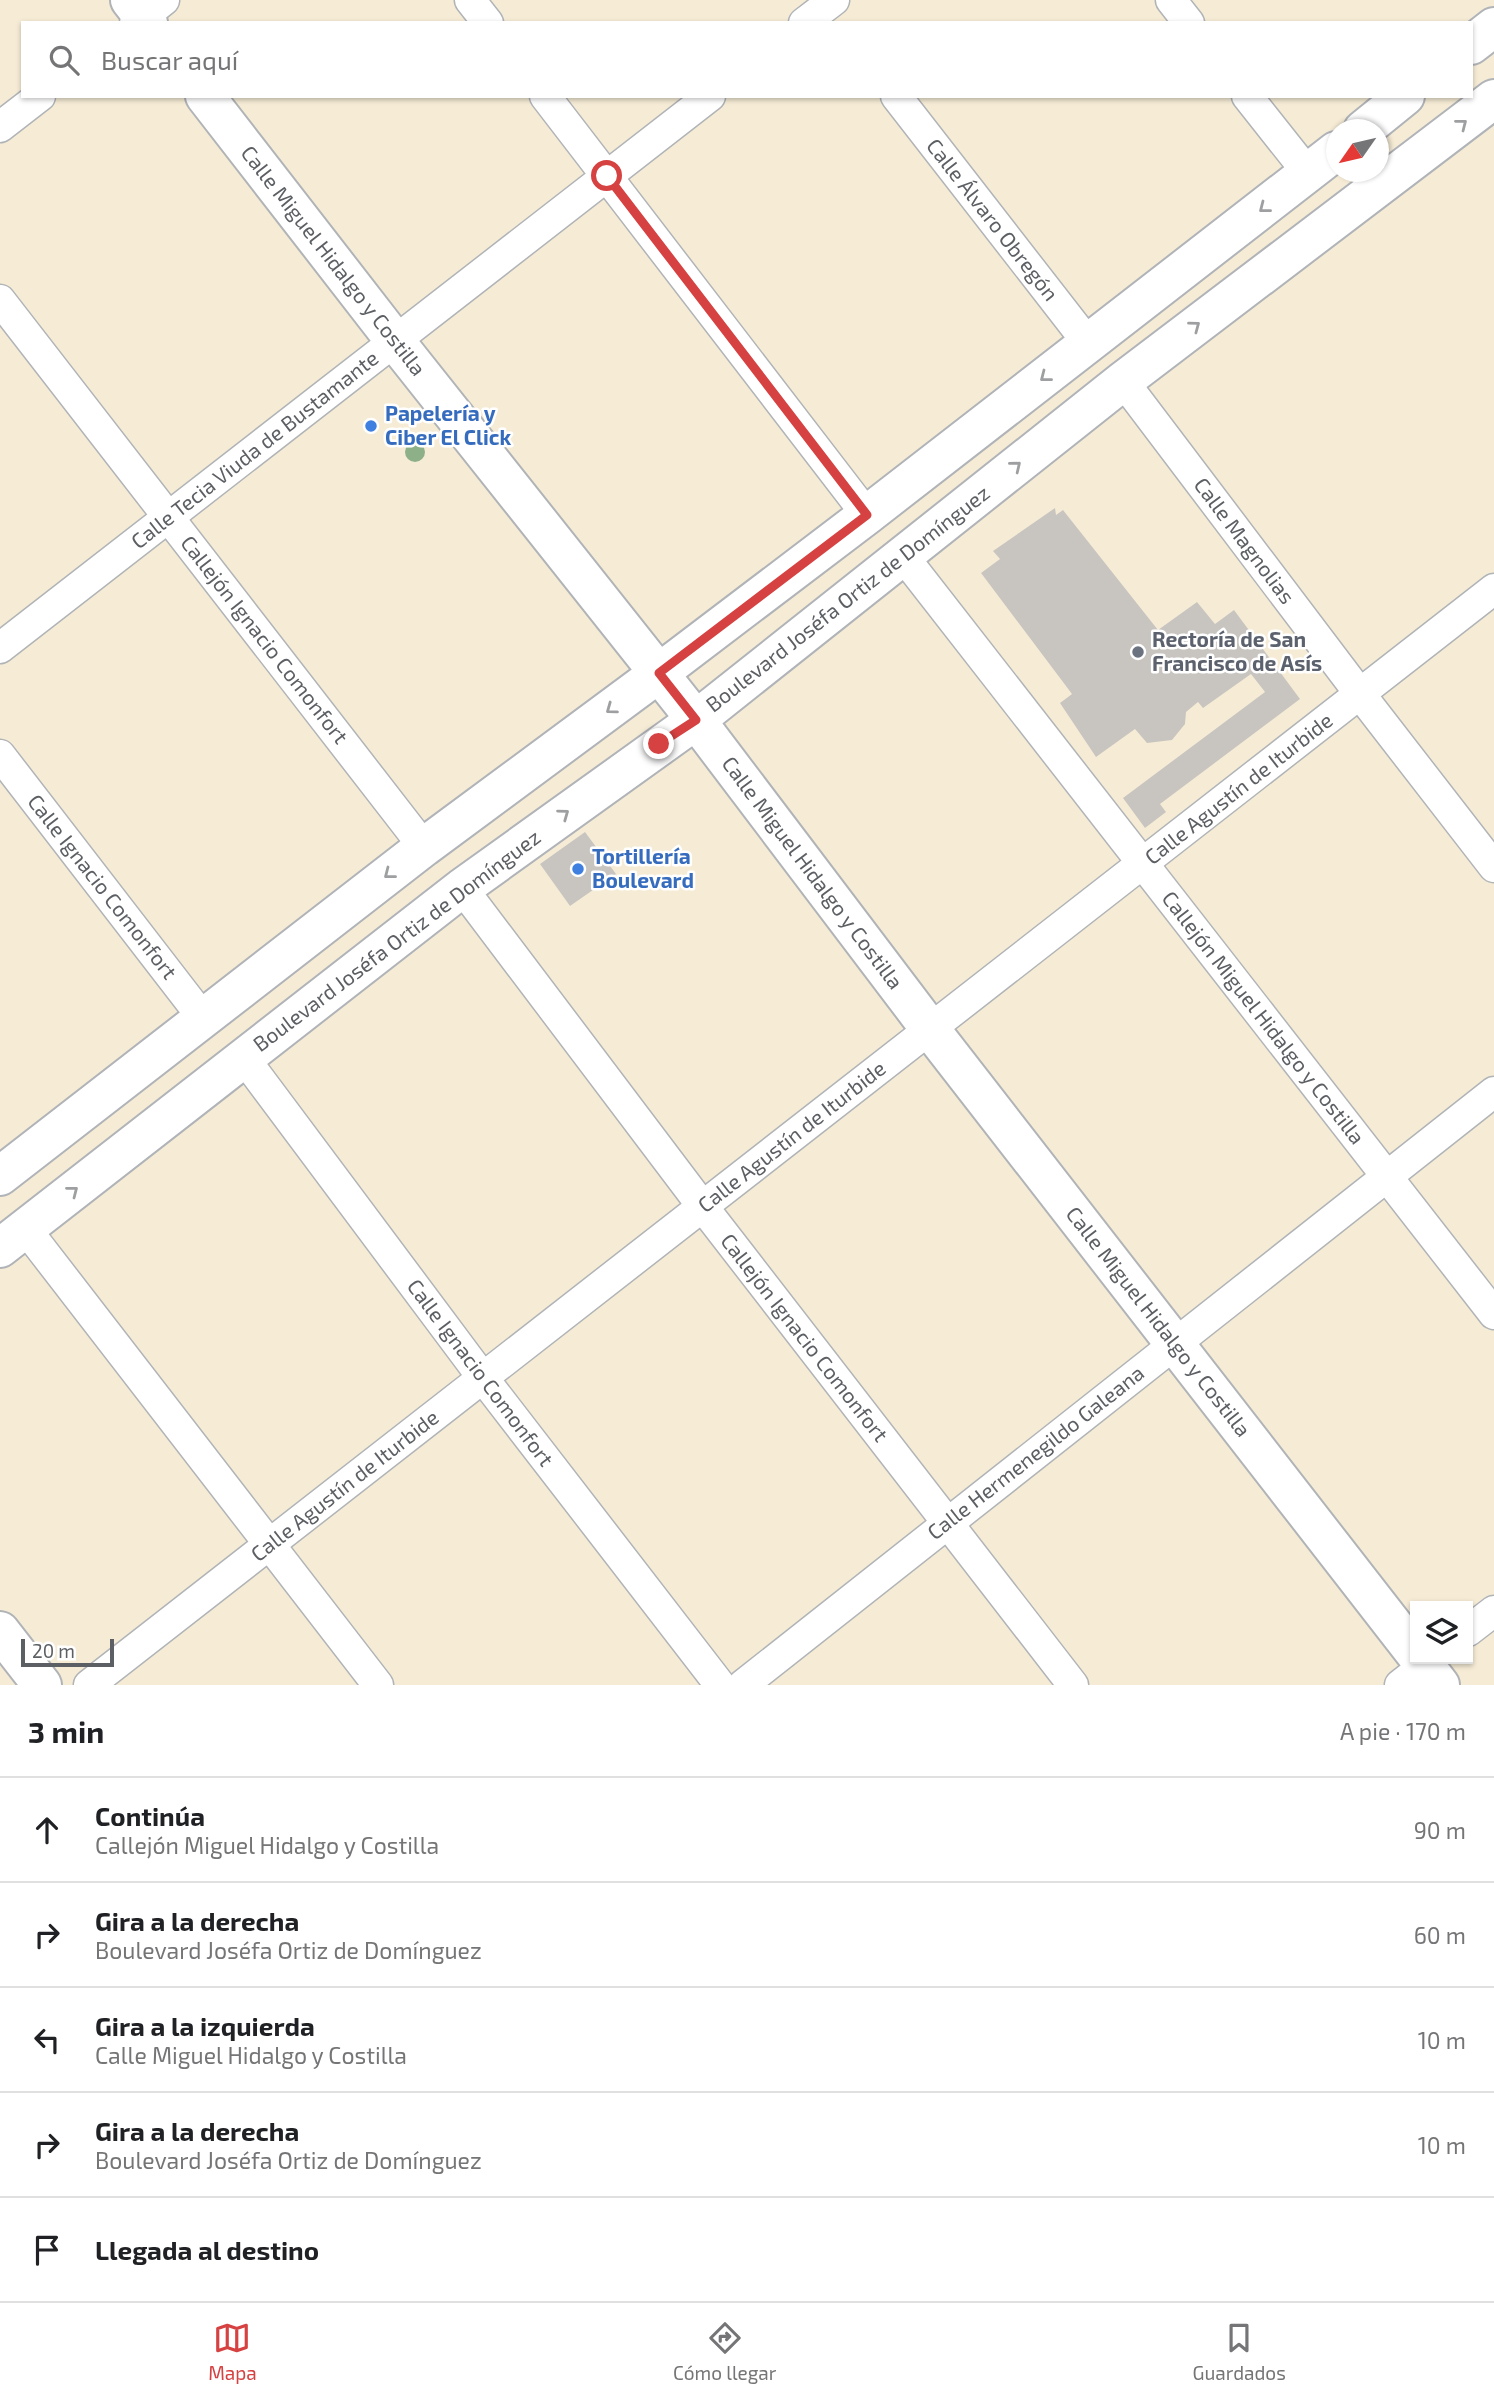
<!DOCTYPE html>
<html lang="es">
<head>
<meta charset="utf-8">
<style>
  :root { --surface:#fff; --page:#f2f2f2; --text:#202124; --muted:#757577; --line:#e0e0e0; --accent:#d64141 }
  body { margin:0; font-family:"Exo 2",sans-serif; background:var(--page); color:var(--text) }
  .controls { position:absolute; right:21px; bottom:21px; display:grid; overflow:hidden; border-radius:0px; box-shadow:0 2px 5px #0004 }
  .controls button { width:63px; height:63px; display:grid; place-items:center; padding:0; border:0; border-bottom:2px solid var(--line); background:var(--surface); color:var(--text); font:35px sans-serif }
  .compass { position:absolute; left:1326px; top:119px; width:63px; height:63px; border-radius:50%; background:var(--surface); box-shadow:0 2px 5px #0004; rotate:236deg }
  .scale { position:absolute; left:21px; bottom:18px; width:93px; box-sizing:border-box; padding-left:7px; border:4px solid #5c5f63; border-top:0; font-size:19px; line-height:24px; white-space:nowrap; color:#5c5f63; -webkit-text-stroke:5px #fff; paint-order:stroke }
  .stop { position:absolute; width:21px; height:21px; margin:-16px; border:5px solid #d64141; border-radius:50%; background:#fff }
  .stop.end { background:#d64141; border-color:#fff; box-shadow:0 2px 7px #0008 }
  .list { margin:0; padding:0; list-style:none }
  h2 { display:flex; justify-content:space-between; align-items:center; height:91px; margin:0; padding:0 28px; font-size:30px }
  h2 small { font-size:23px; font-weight:400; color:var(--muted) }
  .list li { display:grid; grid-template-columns:46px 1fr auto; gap:21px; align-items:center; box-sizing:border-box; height:105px; padding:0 28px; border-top:2px solid var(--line) }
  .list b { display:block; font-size:26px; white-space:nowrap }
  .list p { margin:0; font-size:23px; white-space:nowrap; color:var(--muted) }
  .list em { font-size:23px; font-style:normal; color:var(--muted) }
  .icon { flex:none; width:38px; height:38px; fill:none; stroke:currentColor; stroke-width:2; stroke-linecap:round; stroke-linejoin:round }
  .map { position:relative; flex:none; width:1494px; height:1685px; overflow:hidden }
  .search { position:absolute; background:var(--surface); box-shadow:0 2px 5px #0004; left:21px; right:21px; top:21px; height:77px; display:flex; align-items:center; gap:18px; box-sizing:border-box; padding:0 24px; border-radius:0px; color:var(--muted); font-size:26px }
  .sheet { height:616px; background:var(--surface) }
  nav { display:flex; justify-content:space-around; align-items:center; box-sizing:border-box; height:98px; border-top:2px solid var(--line); background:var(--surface); font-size:19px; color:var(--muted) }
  nav a { display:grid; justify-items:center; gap:4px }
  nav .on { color:var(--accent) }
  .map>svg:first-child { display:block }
  .sand { fill:#f6ecd6; fill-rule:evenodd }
  .building { fill:#c8c5c0 }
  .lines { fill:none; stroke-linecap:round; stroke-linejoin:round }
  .minor-casing { stroke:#b1b4b7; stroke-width:33 }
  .tertiary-casing { stroke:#b1b4b7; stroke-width:42 }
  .secondary-casing { stroke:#b0b3b7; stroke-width:42 }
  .minor { stroke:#fff; stroke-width:30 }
  .tertiary { stroke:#fff; stroke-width:38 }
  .secondary { stroke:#fff; stroke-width:38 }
  .tree { fill:#8eb089 }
  .oneway { stroke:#9d9fa1 }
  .route { stroke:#d64141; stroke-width:9 }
  .shop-dot { fill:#3f7fe0; stroke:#fff; stroke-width:2.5 }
  .worship-dot { fill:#6b7280; stroke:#fff; stroke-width:2.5 }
  .labels { text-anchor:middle; stroke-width:5; stroke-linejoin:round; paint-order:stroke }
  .street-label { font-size:21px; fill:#5c5f63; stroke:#fff }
  .shop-label { font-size:21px; font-weight:bold; fill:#366cbe; stroke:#fff; text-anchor:start }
  .worship-label { font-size:21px; font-weight:bold; fill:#5b616d; stroke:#fff; text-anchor:start }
</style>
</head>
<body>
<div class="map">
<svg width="1494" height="1685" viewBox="0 0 1494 1685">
  <rect width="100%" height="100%" fill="#edeae4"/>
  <path class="sand" d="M0,0h1494v1685h-1494zM23,23h1448v73h-1448zM1336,130h42v42h-42zM1415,1606h53v53h-53z"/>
  <g class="building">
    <polygon points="1055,508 1056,515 1063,510 1158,630 1197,602 1215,624 1234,610 1300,699 1160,804 1166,812 1145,828 1123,798 1265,692 1251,674 1203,708 1198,702 1186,712 1185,724 1172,740 1147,743 1135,729 1096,757 1060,703 1072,694 981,573 1000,559 993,551"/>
    <polygon points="585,832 616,874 570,906 540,864"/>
  </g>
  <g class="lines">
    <g class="minor-casing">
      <g id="minor">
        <polyline points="470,0 488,23"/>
        <polyline points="1171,0 1189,23"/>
        <polyline points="135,23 164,0"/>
        <polyline points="804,23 834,0"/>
        <polyline points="545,96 867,515"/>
        <polyline points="896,96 1088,343"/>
        <polyline points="1247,96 1308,173"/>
        <polyline points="0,127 40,96"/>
        <polyline points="0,300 424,847"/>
        <polyline points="1123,381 1360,694 1494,867"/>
        <polyline points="903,556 1494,1314"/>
        <polyline points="0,648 710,96"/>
        <polyline points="0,755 203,1018"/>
        <polyline points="462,888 703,1207 1073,1685"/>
        <polyline points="244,1058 483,1378 720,1685"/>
        <polyline points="25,1228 378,1685"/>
        <polyline points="1468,1631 1494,1611"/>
        <polyline points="89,1685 1494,589"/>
        <polyline points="743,1685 1494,1092"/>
        <polyline points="1400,1685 1433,1659"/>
      </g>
    </g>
    <g class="tertiary-casing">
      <g id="tertiary">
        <polyline points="130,0 148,23"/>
        <polyline points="205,96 395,341 696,720 930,1029 1415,1653"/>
        <polyline points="0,1631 42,1685"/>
        <polyline points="1420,1659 1440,1685"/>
      </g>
    </g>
    <g class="secondary-casing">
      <g id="secondary">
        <polyline points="1471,45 1494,27"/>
        <polyline points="1363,130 1405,96"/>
        <polyline points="0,1176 424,847 659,673 867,515 1336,151"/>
        <polyline points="0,1248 462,888 696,720 1123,381 1494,99"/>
      </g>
    </g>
    <use href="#minor" class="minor"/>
    <use href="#tertiary" class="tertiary"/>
    <use href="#secondary" class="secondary"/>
  </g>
  <circle class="tree" cx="415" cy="452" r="10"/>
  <defs><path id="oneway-chevron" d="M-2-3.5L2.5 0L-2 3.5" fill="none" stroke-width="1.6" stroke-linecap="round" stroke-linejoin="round" transform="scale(1.75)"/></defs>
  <g class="oneway">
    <use href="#oneway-chevron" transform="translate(1462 124) rotate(-38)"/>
    <use href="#oneway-chevron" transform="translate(1264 208) rotate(142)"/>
    <use href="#oneway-chevron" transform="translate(1195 326) rotate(-37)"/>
    <use href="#oneway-chevron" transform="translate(1045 377) rotate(142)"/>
    <use href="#oneway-chevron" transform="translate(1016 466) rotate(-39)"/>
    <use href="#oneway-chevron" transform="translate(611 709) rotate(144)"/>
    <use href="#oneway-chevron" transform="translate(564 814) rotate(-36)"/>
    <use href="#oneway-chevron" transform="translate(389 874) rotate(142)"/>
    <use href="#oneway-chevron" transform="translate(73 1191) rotate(-38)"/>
  </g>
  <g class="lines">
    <polyline class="route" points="607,176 867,515 659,673 696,720 659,744"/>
  </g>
  <g class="shop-dot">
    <circle cx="371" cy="426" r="7"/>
    <circle cx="578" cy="869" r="7"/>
  </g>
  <circle class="worship-dot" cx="1138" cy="652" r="7"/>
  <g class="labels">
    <g class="street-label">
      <text transform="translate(992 220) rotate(52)" y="7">Calle Álvaro Obregón</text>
      <text transform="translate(333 261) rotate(52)" y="7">Calle Miguel Hidalgo y Costilla</text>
      <text transform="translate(255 450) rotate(-38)" y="7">Calle Tecia Viuda de Bustamante</text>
      <text transform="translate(1244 541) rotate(53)" y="7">Calle Magnolias</text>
      <text transform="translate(848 599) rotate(-38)" y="7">Boulevard Joséfa Ortiz de Domínguez</text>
      <text transform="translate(264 640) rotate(52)" y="7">Callejón Ignacio Comonfort</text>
      <text transform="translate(1239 789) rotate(-38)" y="7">Calle Agustín de Iturbide</text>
      <text transform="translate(812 873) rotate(53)" y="7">Calle Miguel Hidalgo y Costilla</text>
      <text transform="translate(102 887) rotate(52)" y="7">Calle Ignacio Comonfort</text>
      <text transform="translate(397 941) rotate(-37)" y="7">Boulevard Joséfa Ortiz de Domínguez</text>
      <text transform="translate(1263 1018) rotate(52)" y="7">Callejón Miguel Hidalgo y Costilla</text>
      <text transform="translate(792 1137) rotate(-38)" y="7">Calle Agustín de Iturbide</text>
      <text transform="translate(1158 1322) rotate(52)" y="7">Calle Miguel Hidalgo y Costilla</text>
      <text transform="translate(804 1338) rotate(52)" y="7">Callejón Ignacio Comonfort</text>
      <text transform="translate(480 1373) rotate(53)" y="7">Calle Ignacio Comonfort</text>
      <text transform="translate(1036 1453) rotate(-38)" y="7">Calle Hermenegildo Galeana</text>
      <text transform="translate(345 1486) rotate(-38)" y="7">Calle Agustín de Iturbide</text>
    </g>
    <g class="shop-label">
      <text x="385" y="421">Papelería y<tspan x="385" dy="24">Ciber El Click</tspan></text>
      <text x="592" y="864">Tortillería<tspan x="592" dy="24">Boulevard</tspan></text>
    </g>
    <g class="worship-label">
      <text x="1152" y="647">Rectoría de San<tspan x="1152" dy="24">Francisco de Asís</tspan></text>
    </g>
  </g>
</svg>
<div class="controls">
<button><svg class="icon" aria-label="layers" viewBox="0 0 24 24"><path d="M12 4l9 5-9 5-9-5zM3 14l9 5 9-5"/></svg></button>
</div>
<svg class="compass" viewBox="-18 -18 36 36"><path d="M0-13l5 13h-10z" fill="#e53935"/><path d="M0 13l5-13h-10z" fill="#757577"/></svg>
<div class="scale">20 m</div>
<div class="stop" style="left:607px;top:176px"></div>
<div class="stop end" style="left:659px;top:744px"></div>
<div class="search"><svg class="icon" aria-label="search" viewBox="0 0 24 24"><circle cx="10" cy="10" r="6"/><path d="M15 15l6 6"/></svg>Buscar aquí</div>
</div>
<section class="sheet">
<h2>3 min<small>A pie · 170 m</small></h2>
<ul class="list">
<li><svg class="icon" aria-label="ahead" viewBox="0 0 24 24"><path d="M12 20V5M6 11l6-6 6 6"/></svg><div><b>Continúa</b><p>Callejón Miguel Hidalgo y Costilla</p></div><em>90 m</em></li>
<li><svg class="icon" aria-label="right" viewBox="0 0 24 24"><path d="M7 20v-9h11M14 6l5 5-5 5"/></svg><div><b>Gira a la derecha</b><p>Boulevard Joséfa Ortiz de Domínguez</p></div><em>60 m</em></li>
<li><svg class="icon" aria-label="left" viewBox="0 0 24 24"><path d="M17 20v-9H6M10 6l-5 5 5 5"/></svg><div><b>Gira a la izquierda</b><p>Calle Miguel Hidalgo y Costilla</p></div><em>10 m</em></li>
<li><svg class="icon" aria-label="right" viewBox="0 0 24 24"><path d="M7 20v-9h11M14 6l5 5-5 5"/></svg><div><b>Gira a la derecha</b><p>Boulevard Joséfa Ortiz de Domínguez</p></div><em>10 m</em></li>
<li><svg class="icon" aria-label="arrive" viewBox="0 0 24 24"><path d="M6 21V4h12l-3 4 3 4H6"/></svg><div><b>Llegada al destino</b></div></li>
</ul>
</section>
<nav>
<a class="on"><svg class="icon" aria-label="map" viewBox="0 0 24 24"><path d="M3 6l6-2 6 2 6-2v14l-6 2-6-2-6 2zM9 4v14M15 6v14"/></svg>Mapa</a>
<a><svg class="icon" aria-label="directions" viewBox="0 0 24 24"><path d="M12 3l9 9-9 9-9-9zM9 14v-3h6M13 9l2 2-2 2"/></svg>Cómo llegar</a>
<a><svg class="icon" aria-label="saved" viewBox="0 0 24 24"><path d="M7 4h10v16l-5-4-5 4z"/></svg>Guardados</a>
</nav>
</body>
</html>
